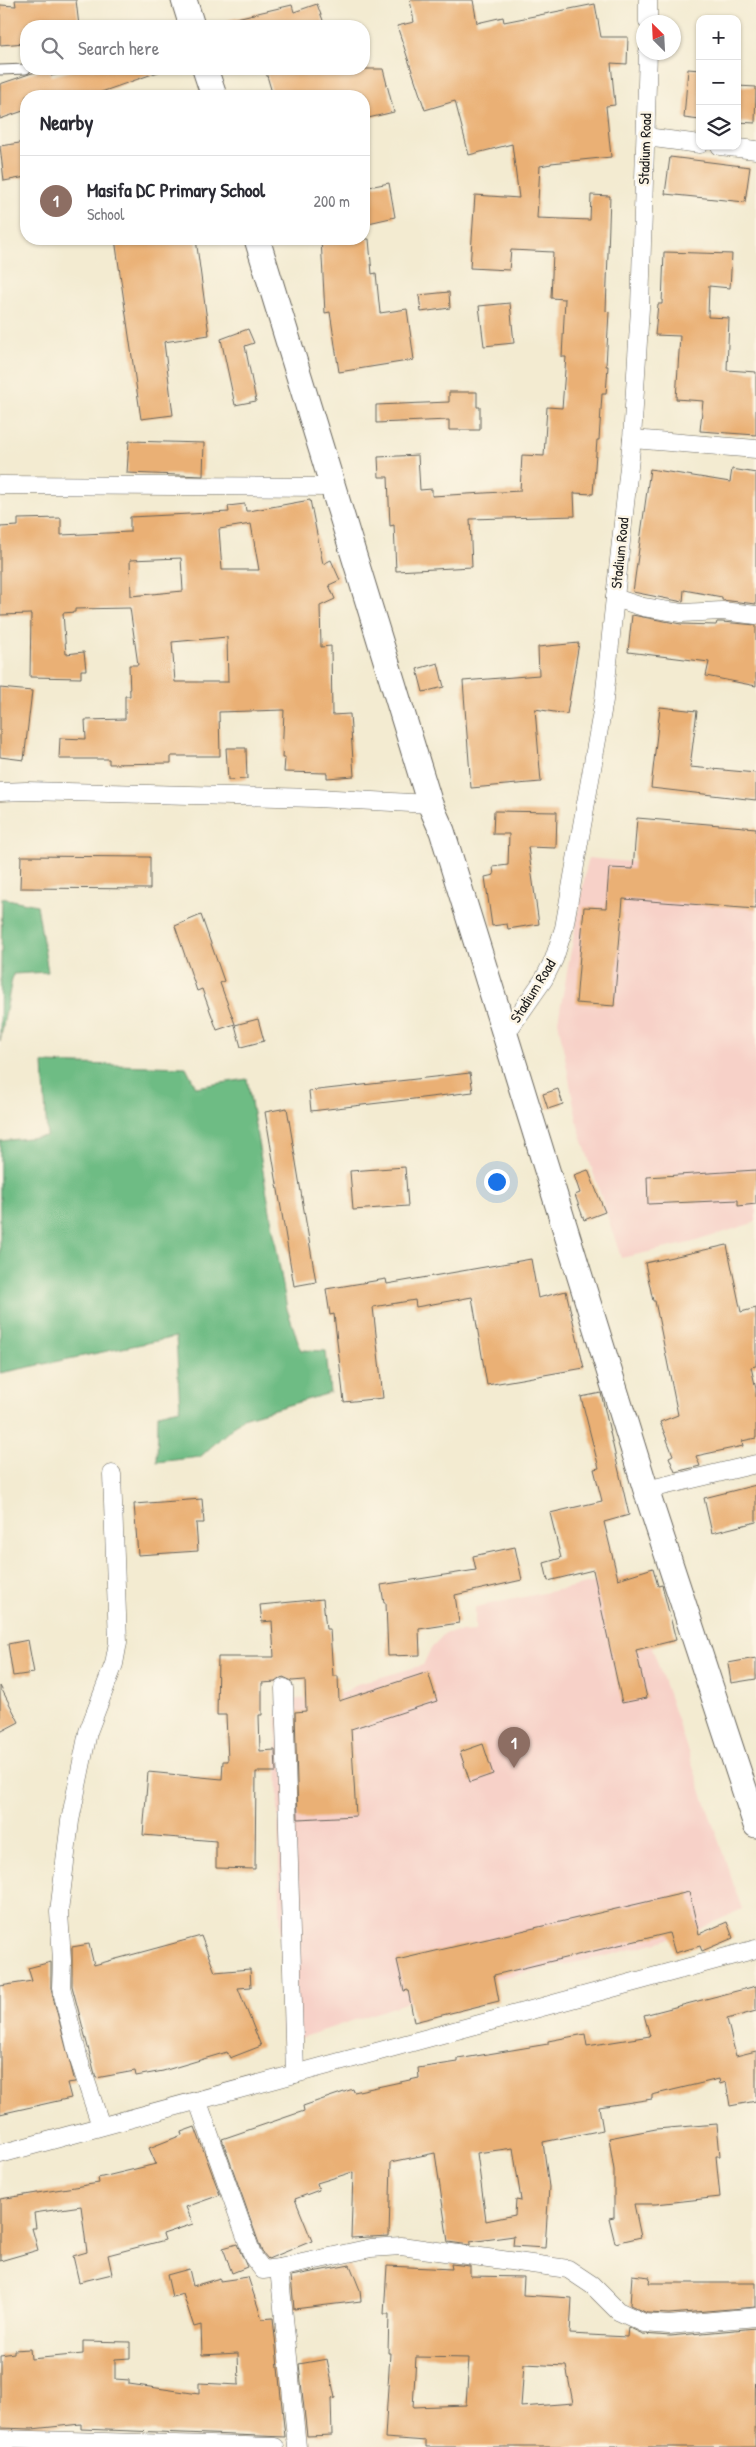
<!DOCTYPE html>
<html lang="en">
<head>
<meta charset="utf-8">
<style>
  :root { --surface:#fff; --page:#f7f7f7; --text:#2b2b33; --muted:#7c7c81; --line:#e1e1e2; --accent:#0b8043 }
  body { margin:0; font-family:"Patrick Hand",sans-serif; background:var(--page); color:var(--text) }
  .controls { position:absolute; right:15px; top:15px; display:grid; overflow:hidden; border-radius:10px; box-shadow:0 1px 4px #0004 }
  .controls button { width:45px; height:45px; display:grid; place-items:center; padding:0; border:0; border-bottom:1px solid var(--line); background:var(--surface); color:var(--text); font:25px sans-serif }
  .compass { position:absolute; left:636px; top:15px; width:45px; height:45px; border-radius:50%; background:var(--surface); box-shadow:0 1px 4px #0004; rotate:336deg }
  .you { position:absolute; left:496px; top:1181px; width:18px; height:18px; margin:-12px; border:4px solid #fff; border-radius:50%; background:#1a73e8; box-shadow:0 0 0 8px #1a73e833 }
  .badge { display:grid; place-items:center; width:32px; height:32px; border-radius:50%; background:var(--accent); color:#fff; font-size:16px; font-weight:700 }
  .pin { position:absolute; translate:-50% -41px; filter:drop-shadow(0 1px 2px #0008) }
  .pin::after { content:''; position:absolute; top:26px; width:18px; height:15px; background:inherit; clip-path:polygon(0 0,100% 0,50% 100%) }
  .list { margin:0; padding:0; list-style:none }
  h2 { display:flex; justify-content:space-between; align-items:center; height:65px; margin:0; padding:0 20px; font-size:21px }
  h2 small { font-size:16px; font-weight:400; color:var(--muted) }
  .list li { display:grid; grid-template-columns:32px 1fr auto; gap:15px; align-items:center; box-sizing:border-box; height:90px; padding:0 20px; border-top:1px solid var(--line) }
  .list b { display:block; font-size:19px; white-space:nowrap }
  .list p { margin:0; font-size:16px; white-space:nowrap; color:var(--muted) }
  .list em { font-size:16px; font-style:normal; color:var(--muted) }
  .icon { flex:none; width:28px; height:28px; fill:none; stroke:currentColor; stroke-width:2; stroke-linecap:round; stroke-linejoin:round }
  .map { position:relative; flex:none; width:756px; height:2447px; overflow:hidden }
  .search { position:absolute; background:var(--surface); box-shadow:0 1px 4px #0004; left:20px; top:20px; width:350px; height:55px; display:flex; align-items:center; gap:12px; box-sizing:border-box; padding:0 18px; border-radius:20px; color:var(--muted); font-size:19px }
  .panel { position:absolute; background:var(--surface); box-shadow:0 1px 4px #0004; left:20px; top:90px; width:350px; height:155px; border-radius:20px }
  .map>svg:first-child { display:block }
  .built { fill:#f7d1c8 }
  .forest { fill:#6ebc84; stroke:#456c50 }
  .building { fill:#eab074; fill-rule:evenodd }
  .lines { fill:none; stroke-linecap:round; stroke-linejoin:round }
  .service-casing { stroke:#67645b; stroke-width:11 }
  .minor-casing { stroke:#67645b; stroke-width:19 }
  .secondary-casing { stroke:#67645b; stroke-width:27 }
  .service { stroke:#fff; stroke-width:9 }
  .minor { stroke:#fff; stroke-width:18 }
  .secondary { stroke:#fff; stroke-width:25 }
  .labels { text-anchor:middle; stroke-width:5; stroke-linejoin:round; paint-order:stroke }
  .street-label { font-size:15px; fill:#1c1c1c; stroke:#fcf5e5 }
</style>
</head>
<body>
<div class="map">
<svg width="756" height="2447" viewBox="0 0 756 2447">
  <rect width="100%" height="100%" fill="#fcf5e5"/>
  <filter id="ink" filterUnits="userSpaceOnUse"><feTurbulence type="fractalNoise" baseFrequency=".02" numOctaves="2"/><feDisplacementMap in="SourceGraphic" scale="10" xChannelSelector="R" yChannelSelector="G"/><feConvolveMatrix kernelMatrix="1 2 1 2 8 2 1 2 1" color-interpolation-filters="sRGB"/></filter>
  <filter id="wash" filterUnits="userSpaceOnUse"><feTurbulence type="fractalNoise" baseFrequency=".0096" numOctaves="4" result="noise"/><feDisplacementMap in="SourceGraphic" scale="20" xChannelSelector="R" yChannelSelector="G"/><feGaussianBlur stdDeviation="1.12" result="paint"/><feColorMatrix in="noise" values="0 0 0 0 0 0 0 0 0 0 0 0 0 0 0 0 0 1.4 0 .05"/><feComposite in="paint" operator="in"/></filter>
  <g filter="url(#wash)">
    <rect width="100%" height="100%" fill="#f3ebd1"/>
    <g class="built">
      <polygon points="588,858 756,874 756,1222 690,1243 621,1258 578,1126 558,1021"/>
      <polygon points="627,1574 742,1909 691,1933 602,1957 450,1988 283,2044 276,1702 344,1693 357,1684 423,1665 431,1648 445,1633 475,1631 475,1607 617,1578"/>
    </g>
    <g class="forest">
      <polygon points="2,898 37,905 48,972 13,974 0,1041"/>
      <polygon points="43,1063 186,1067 196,1087 247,1079 287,1309 301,1350 326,1351 330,1393 243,1418 200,1457 157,1462 158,1414 180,1409 176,1337 0,1373 0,1141 47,1136"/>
    </g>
    <g id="blocks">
      <g class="building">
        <polygon points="15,0 76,0 79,26 26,26 26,43 0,45 0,5 16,6"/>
        <polygon points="410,0 473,0 477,23 503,17 504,22 595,4 601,37 628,37 627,64 611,63 615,105 606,106 611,157 551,163 551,164 540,166 537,218 590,220 591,195 610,196 606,311 609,312 606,366 608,366 606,394 602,394 599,440 597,440 593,494 574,493 575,516 470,519 472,567 396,571 394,525 390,526 388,477 379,477 378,457 418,455 420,490 432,489 432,496 520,491 522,455 544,456 547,407 562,408 566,357 562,357 565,299 551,298 553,252 511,250 509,270 470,268 475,195 519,198 512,144 469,155 455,101 425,110 397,26 414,22"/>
        <polygon points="317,4 325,26 228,26 228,20 292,5 294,12"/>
        <polygon points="44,69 49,69 51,76 78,69 161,69 161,71 90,96 26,96 26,110 0,119 0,84"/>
        <polygon points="265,69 383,69 394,112 364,119 364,96 273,96"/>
        <polygon points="688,69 700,70 700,120 684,118"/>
        <polygon points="737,86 756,87 755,123 737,122"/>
        <polygon points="26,142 26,177 4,181 0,146"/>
        <polygon points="670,157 750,167 745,202 665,194"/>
        <polygon points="389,183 395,217 364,224 364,188"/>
        <polygon points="115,239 151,239 152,243 196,239 209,335 164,342 173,415 141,419"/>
        <polygon points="321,239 369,239 372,274 376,273 380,313 407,309 414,360 339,372 330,312 325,313"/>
        <polygon points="664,252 732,254 730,288 709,286 708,317 729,318 727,370 756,372 756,435 700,431 703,401 676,399 680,336 655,335 658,304 662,304"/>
        <polygon points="449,292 450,308 421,312 419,295"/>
        <polygon points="510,303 514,343 484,346 479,306"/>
        <polygon points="248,329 254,343 245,346 256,401 235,405 221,339"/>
        <polygon points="449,392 477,392 477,407 480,407 480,430 449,430 449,420 376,423 376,405 449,402"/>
        <polygon points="129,441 204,443 203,476 127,473"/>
        <polygon points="650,469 730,482 732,469 756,473 756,604 722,600 722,597 684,590 683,602 633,592"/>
        <path d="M310,500l13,64 8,-4 9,20 -11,5 6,14 -15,7 1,41 10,-1 1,69 18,-1 4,62 -27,2v-5l-43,-1 1,-14h-3l2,-48 -65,2 1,44h-49v7l-62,1v-5h-50l1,-21 26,1 -1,-19 40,-1v-23h5l-1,-31h9l-8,-57 -55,1v3l-12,1 3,41 18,-2 2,18h-5v8l-51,-1 1,-63 -31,1v-88l18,-1v-7l43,-1v17l69,-3v-15l99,-5 -1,-6 17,-2 1,7h3zM251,524l8,46h-37l-3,-41zM181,558l2,33 -52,5 -1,-36zM227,637l1,45h-53l-3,-40z"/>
        <polygon points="632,615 681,624 716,625 717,622 722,622 756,625 756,686 706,676 709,662 628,652"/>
        <polygon points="579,643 567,714 535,709 541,782 471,788 463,681 539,675 538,647"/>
        <polygon points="438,663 444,687 423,692 417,669"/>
        <polygon points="0,688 32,691 24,760 0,757"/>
        <polygon points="660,707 697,711 690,767 756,773 756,800 651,788"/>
        <polygon points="226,748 246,748 247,779 228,780"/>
        <polygon points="494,811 557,812 556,848 528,847 539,924 508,929 507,924 492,926 485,877 494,875 493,867 508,865 509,834 493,834"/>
        <polygon points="637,818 756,828 756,909 623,899 614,1006 576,1003 584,907 606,908 609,868 633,869"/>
        <polygon points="21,856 150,857 150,889 20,888"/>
        <polygon points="201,915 224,981 220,983 235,1024 217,1030 202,989 197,991 175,926"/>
        <polygon points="258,1019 264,1041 241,1047 235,1025"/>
        <polygon points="470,1073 473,1092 311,1111 309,1091"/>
        <polygon points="558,1089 563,1104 548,1109 543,1094"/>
        <polygon points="287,1108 316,1282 294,1286 265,1112"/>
        <polygon points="405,1167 408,1206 353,1210 350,1171"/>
        <polygon points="588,1170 605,1212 584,1220 575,1195 580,1193 574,1175"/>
        <polygon points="756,1170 756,1204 738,1206 738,1200 648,1204 647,1177"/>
        <polygon points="727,1245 741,1312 756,1308 756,1366 751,1367 756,1389 756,1438 742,1441 743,1446 696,1456 700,1466 675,1472 669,1457 673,1455 660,1422 678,1415 655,1301 653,1301 645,1263"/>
        <polygon points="531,1259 538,1298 566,1291 584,1368 487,1385 472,1297 416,1307 415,1300 373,1307 383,1398 344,1402 334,1314 330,1315 326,1289 386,1279 387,1284"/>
        <polygon points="601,1393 629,1515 604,1522 618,1579 653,1568 658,1586 662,1585 663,1589 676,1640 636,1650 647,1698 622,1703 593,1570 548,1581 544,1563 561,1558 550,1513 602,1501 594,1469 599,1468 581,1397"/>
        <polygon points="756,1485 756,1522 712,1533 704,1498"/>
        <polygon points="202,1499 204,1523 196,1523 198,1551 138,1555 134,1504"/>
        <polygon points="515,1547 522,1580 455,1595 459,1623 419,1629 420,1655 388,1656 386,1603 384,1603 381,1585 476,1570 473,1556"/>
        <polygon points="323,1599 326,1629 330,1629 333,1676 338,1676 339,1701 428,1672 437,1701 351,1729 356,1816 298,1819 295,1712 306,1711 305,1680 292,1681 283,1677 276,1682 262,1683 262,1715 259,1715 260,1751 275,1750 276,1772 256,1772 255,1869 216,1868 216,1841 143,1835 148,1772 222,1779 223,1761 228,1761 226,1715 217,1715 218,1657 274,1657 272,1621 262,1622 260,1605"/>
        <polygon points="28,1640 34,1673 13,1676 8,1644"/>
        <polygon points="756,1658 756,1679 731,1683 728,1663"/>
        <polygon points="0,1686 19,1722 0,1732"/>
        <polygon points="483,1744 493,1774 470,1782 460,1752"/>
        <polygon points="689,1892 699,1934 727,1922 733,1938 702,1951 700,1946 675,1953 669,1933 494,1975 499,2001 414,2022 408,1990 404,1991 397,1960"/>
        <polygon points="201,1936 215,1972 250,1969 251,1987 238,1988 261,2046 230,2058 227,2052 163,2071 136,2076 135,2071 96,2078 72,1986 72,1947 89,1944 94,1965"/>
        <polygon points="51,1962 51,1989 75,2082 67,2083 71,2098 0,2114 0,1986 32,1981 28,1968"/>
        <path d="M756,1986v25l-29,8 9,37 20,-5v50l-26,5 -4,-24 -6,2 -1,-5 -67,16v4l-53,8 4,23 -60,12 6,45 -4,61 -32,-2 1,-10 -44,6v3l-22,-3 -13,-89 -44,9 -2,74 -38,2 2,-66 -36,11 2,7 -24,9 17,42 -44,18 -6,-7 -40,-113 82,-28 -1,-5 50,-17 1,3 65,-14 -1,-10 40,-6v-3l90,-15v-3l37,-7 2,12 63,-10 -6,-21zM513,2148l8,52 -5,-1 -1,16 -29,6 -9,-68z"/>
        <polygon points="717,2124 720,2156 716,2156 720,2197 656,2204 634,2204 641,2237 615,2243 609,2218 614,2217 614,2170 609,2138 656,2129"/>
        <polygon points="195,2127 220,2195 186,2207 193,2224 163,2234 165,2240 108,2255 112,2274 79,2282 73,2256 87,2252 81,2206 34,2213 36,2228 32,2228 38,2250 0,2261 0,2199 99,2183 98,2178 156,2164 149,2148 182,2135 181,2132"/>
        <polygon points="237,2244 247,2267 232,2273 223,2248"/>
        <path d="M451,2264l19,2v10l54,1 -1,18 49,3 -2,36 57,3 1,-10 15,7 27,2 86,-8 -1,119h-329v-6l-41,-3 5,-85h-2l1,-39h-5l3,-48 65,3zM416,2357l53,1 -3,47 -53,2zM524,2364l42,2 7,37 -52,4z"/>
        <polygon points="350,2265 360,2290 361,2301 294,2309 291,2276"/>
        <polygon points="189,2269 193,2286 220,2278 220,2281 248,2277 262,2319 273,2318 285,2437 81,2429 81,2424 32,2429 0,2428 0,2355 14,2353 14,2350 30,2349 31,2359 83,2354 83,2341 130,2342 130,2358 115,2359 115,2379 129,2380 129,2384 199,2394 199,2383 239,2385 238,2353 202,2355 201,2325 194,2327 183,2294 172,2297 167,2275"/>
        <polygon points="632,2275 650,2277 649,2283 756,2283 756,2307 669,2314 647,2313 630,2305"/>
        <polygon points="327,2359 335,2398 331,2399 332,2435 307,2436 299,2364"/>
      </g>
    </g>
  </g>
  <g filter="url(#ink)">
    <use href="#blocks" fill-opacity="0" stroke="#67645b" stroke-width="1"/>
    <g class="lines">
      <g class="service-casing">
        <polyline id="service" points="0,70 26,69"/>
      </g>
      <g class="minor-casing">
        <g id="minor">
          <polyline points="648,22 648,0"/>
          <polyline points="646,137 700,144"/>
          <polyline points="720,146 756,150"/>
          <polyline points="632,439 756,449"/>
          <polyline points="0,485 331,487"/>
          <polyline points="615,598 643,607 682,613 722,611 756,615"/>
          <polyline points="0,792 26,791 316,798 430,804"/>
          <polyline points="505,1035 544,979 554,959 564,928 604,700 632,439 640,308 648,52"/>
          <polyline points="646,1490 756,1464"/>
          <polyline points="284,1688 295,2074"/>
          <polyline points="198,2102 253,2257 263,2270 279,2268 371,2248 401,2246 568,2269 592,2285 618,2311 644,2323 669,2325 756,2317"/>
          <polyline points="101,2126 79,2060 61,1987 62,1961 59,1912 70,1821 88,1732 114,1664 118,1642 112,1474"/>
          <polyline points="0,2154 756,1949"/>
          <polyline points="279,2268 297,2447"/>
          <polyline points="0,2439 275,2447"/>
        </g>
      </g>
      <g class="secondary-casing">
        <g id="secondary">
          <polyline points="184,0 192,26"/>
          <polyline points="205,69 214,96"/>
          <polyline points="257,239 430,804 442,831 646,1490 756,1825"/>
        </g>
      </g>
      <use href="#service" class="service"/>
      <use href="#minor" class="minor"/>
      <use href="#secondary" class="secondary"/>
    </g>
  </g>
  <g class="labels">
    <g class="street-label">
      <text transform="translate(645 149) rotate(-88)" y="5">Stadium Road</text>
      <text transform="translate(620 553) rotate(-84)" y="5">Stadium Road</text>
      <text transform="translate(533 991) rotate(-58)" y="5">Stadium Road</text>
    </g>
  </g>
</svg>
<div class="controls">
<button>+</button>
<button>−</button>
<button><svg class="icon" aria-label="layers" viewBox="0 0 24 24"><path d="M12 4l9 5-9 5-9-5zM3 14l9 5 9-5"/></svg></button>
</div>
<svg class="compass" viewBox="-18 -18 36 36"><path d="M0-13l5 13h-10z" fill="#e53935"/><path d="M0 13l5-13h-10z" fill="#7c7c81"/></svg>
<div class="you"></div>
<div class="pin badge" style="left:514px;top:1768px;background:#8d6e63">1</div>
<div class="search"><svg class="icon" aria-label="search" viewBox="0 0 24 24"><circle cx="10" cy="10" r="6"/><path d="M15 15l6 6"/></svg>Search here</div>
<section class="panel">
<h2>Nearby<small></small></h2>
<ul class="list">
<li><span class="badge" style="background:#8d6e63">1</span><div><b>Masifa DC Primary School</b><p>School</p></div><em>200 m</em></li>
</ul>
</section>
</div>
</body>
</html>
